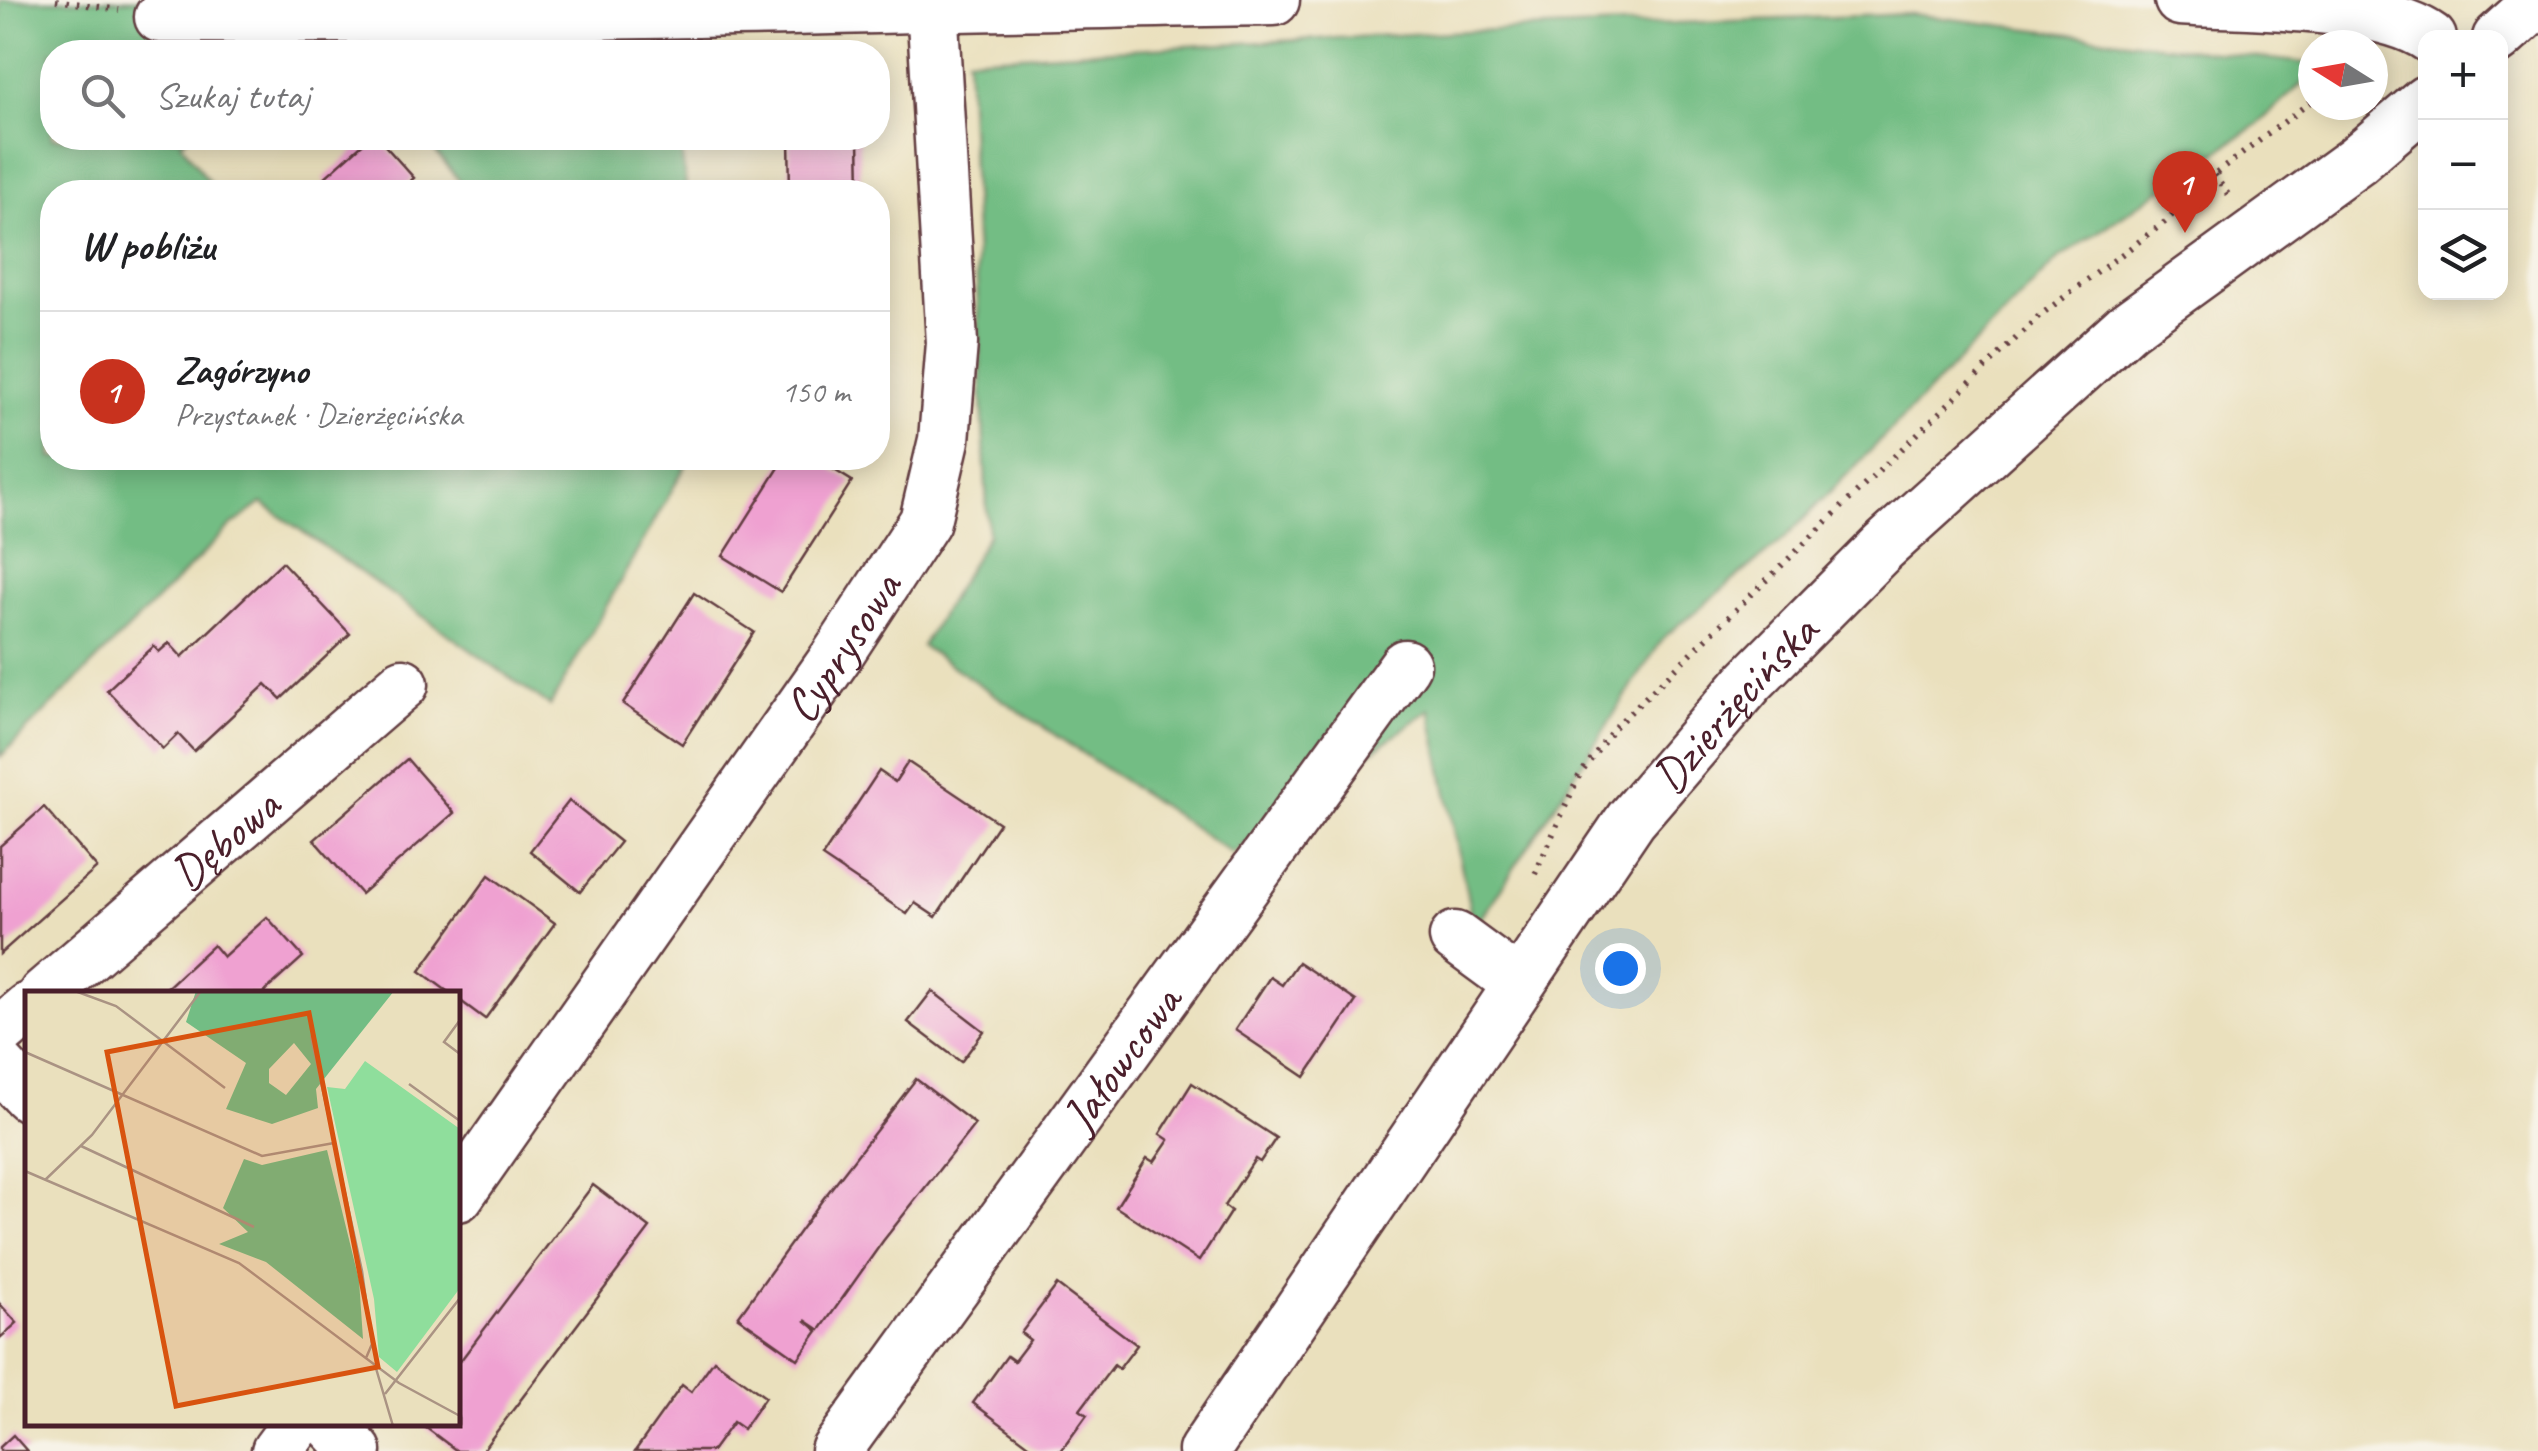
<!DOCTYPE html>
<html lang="pl">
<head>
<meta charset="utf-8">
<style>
  :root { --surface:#fff; --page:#f6f6f6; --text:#202124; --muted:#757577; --line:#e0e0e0; --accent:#c8321e }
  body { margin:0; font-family:Caveat,sans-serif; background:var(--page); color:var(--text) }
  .controls { position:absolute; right:30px; top:30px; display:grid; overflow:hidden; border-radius:20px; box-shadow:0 5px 25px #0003 }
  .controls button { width:90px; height:90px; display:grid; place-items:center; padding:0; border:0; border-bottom:2px solid var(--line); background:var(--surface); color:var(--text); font:50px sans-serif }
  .compass { position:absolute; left:2298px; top:30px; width:90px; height:90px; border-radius:50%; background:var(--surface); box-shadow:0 5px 25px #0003; rotate:281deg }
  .you { position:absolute; left:1620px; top:968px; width:35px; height:35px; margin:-25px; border:8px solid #fff; border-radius:50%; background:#1a73e8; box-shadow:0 0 0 15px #1a73e833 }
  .badge { display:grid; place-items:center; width:65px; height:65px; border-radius:50%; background:var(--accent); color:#fff; font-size:32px; font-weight:700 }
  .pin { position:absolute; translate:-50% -82px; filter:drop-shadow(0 2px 5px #0008) }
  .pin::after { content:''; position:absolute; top:52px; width:35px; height:30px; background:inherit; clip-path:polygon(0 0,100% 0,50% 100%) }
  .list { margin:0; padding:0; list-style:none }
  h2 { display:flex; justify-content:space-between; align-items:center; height:130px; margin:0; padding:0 40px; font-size:42px }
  h2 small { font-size:32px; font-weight:400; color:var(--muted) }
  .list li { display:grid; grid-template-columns:65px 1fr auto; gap:30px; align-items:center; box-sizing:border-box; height:160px; padding:0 40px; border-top:2px solid var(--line) }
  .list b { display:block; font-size:38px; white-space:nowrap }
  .list p { margin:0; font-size:32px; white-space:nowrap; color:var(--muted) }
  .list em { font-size:32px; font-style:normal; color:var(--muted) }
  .icon { flex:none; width:55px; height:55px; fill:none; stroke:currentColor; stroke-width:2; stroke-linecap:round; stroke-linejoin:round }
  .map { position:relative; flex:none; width:2538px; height:1451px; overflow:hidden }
  .search { position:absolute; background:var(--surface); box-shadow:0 5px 25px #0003; left:40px; top:40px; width:850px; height:110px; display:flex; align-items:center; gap:25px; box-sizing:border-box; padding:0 35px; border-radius:40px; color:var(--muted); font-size:38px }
  .panel { position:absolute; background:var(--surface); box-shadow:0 5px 25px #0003; left:40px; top:180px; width:850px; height:290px; border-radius:40px }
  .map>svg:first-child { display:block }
  .forest { fill:#73bd84; stroke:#5e6e58; stroke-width:2.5 }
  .building { fill:#efa1d1 }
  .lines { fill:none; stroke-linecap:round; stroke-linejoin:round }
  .minor-casing { stroke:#623c41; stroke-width:55 }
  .path { stroke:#623c41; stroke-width:6; stroke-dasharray:2.5 8; stroke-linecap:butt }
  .minor { stroke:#fff; stroke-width:50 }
  .labels { text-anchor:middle; stroke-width:9; stroke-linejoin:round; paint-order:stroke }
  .street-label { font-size:48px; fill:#4a1f2b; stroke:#f7f3e8 }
  .inset-road { fill:none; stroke:#aa9383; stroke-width:2.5 }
  .view { fill:#d8530f; fill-opacity:0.15; stroke:#d8530f; stroke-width:5 }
  .inset-edge { fill:none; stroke:#4a1f2b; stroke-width:5 }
</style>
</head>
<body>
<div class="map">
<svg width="2538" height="1451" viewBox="0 0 2538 1451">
  <rect width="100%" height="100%" fill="#f7f3e8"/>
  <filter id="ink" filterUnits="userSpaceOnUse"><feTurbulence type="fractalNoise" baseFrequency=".01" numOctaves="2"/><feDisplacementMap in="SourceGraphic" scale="20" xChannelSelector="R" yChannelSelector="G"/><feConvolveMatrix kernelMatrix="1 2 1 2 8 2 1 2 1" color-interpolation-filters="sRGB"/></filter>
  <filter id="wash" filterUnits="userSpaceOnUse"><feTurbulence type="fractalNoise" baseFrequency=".0048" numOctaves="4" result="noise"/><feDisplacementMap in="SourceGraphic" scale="40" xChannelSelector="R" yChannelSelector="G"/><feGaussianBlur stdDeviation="2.25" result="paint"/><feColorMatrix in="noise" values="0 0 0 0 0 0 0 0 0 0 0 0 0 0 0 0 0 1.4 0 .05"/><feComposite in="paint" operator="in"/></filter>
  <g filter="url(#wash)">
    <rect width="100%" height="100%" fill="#eae0bd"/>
    <g class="forest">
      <polygon points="0,0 496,0 533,52 52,52 52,138 187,138 181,143 216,192 52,192 52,458 690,458 550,706 262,503 231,526 0,757"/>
      <polygon points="1911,14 2313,64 2313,73 2258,124 2057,260 1783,540 1664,637 1474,930 1430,709 1233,854 922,646 988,535 967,58 1468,31"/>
      <polygon points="424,138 679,138 687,192 469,192"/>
    </g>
    <g id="blocks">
      <g class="building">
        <polygon points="369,138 378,138 414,178 398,192 336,192 323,179"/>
        <polygon points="789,138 859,138 860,190 790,192"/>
        <polygon points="785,458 815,458 852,481 781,592 723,556"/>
        <polygon points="282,562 350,634 281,699 266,684 194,751 178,734 163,749 107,690 154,646 159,652 169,643 182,657"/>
        <polygon points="694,593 754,632 682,744 623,704"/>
        <polygon points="407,759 454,813 361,894 314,840"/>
        <polygon points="908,762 999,823 936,917 915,903 907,914 822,857 879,771 895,782"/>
        <polygon points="569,801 620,842 580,892 530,851"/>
        <polygon points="44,807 97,868 0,954 0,846"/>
        <polygon points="489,875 555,923 485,1019 458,999 458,994 451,994 420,971"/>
        <polygon points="267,917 303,957 262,994 160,994 213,945 223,957"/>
        <polygon points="1298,962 1356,1001 1305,1077 1235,1030 1270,977 1282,985"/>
        <polygon points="932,991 984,1031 961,1062 908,1022"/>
        <polygon points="916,1079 975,1124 883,1241 820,1330 805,1320 818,1331 798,1359 738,1317 823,1199"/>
        <polygon points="1192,1083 1276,1138 1260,1162 1255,1159 1224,1206 1231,1211 1199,1261 1116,1207 1147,1158 1154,1162 1169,1140 1160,1134"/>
        <polygon points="593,1185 650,1228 482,1451 457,1451 421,1424 458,1424 458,1364"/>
        <polygon points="1057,1285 1137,1345 1119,1369 1114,1365 1080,1410 1087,1415 1061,1451 1037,1451 973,1403 1007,1356 1014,1361 1030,1340 1021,1333"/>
        <polygon points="0,1304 17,1323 0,1338"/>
        <polygon points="714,1360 765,1397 743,1429 733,1422 712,1451 635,1451 682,1385 691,1392"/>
        <polygon points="13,1435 27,1451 0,1451 0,1447"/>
      </g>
    </g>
  </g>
  <g filter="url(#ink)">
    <use href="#blocks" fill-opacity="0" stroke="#623c41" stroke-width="2.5"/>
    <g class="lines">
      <g class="minor-casing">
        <g id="minor">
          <path d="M2180,0c67,5 199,1 251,38"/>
          <path d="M160,17c372,3 743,-12 1114,-17"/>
          <polyline points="2498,38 2538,2"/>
          <polyline points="1455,937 1519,984"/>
          <path id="s1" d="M44,994l359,-310"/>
          <polyline points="0,1032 28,1008"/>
          <polyline points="0,1066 28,1096"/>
          <path id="s2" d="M458,1196l378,-539 89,-136 19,-81 8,-97 -20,-339"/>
          <polyline points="331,1424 356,1451"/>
          <polyline points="277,1451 297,1424"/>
          <path id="s3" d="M836,1451l569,-786"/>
          <path id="s4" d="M1204,1451l427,-632 119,-138 133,-134 244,-220 230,-167 69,-59"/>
        </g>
      </g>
      <g class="path">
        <polyline points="56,0 119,10"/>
        <polyline points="2214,175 2230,197"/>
        <polyline points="1535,874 1579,776 1614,728 2039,316 2165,222 2214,175 2313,100"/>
      </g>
      <use href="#minor" class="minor"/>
    </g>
  </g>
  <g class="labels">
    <g class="street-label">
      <text dy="17" stroke="none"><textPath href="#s2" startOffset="670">Cyprysowa</textPath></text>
      <text dy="17" stroke="none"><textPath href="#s4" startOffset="918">Dzierżęcińska</textPath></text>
      <text dy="17" stroke="none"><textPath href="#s1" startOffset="238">Dębowa</textPath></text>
      <text dy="17" stroke="none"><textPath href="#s3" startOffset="485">Jałowcowa</textPath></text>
    </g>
  </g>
  <g transform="translate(25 991)">
    <rect width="435" height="435" fill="#eae0bd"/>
    <path d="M340,70l95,68v159l-63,84 -18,-15 -5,-58 -47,-212 18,2z" fill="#8fde9c"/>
    <path d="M171,0h198l-78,98 2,19 -46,16 -46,-15 20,-46 -60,-41zM269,52l17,21 -25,31 -17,-12v-14zM302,159l32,130 4,59 -97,-77 -47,-18 29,-12 -25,-24 21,-49 18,6z" fill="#73bd84" fill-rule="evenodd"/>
    <path class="inset-road" d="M50,0l41,15 109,82M435,29l-16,22 16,12M286,45l51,235 10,73 -6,14M0,61l237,104 72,-13M384,93l51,37M56,155l173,81M0,180l214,92 160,120 61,33M20,189l47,-45 109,-144M350,374l18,61M360,403l75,-96"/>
    <path class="view" d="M284,22l69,354 -202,39 -69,-354z"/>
    <rect width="435" height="435" class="inset-edge"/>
  </g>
</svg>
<div class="controls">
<button>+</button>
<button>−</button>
<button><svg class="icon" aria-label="layers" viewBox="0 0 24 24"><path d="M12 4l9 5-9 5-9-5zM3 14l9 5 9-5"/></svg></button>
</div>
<svg class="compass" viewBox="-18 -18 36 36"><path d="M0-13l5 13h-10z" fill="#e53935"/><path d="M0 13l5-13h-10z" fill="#757577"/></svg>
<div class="you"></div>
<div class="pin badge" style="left:2185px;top:233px">1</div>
<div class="search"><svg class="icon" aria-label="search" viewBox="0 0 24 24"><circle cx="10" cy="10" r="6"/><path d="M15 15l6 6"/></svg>Szukaj tutaj</div>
<section class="panel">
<h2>W pobliżu<small></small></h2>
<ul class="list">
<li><span class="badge">1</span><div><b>Zagórzyno</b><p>Przystanek · Dzierżęcińska</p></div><em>150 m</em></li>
</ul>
</section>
</div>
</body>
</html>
